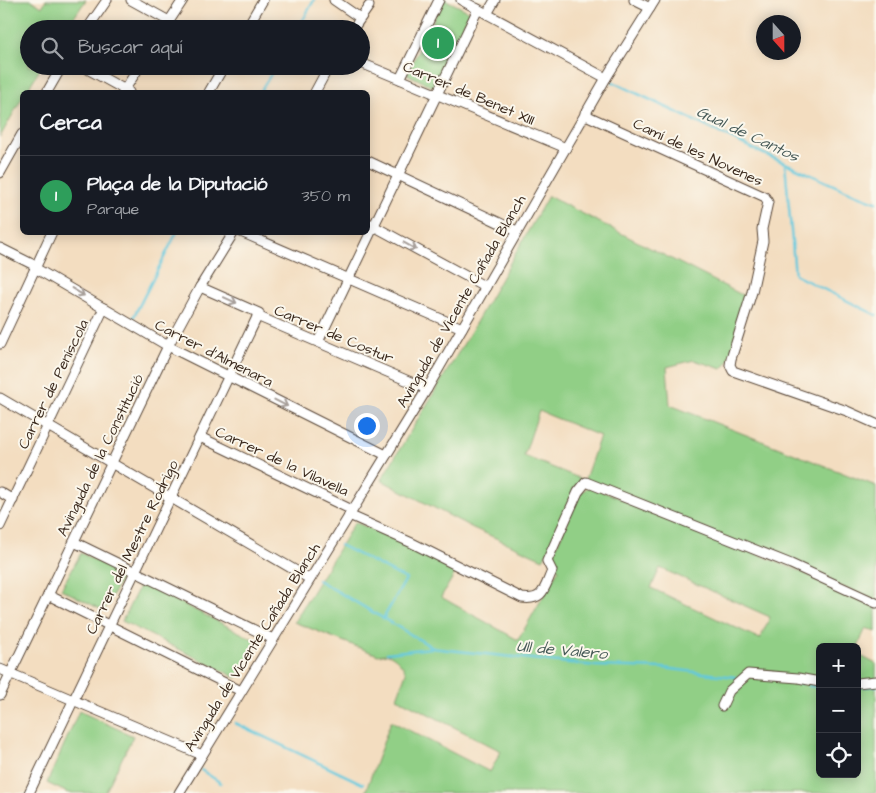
<!DOCTYPE html>
<html lang="es">
<head>
<meta charset="utf-8">
<style>
  :root { --surface:#171b24; --page:#20242c; --text:#f1f3f6; --muted:#9ea1a6; --line:#363941; --accent:#b45309 }
  body { margin:0; font-family:"Architects Daughter",sans-serif; background:var(--page); color:var(--text) }
  .controls { position:absolute; right:15px; bottom:15px; display:grid; overflow:hidden; border-radius:8px; box-shadow:0 2px 12px #0003 }
  .controls button { width:45px; height:45px; display:grid; place-items:center; padding:0; border:0; border-bottom:1px solid var(--line); background:var(--surface); color:var(--text); font:25px sans-serif }
  .compass { position:absolute; left:756px; top:15px; width:45px; height:45px; border-radius:50%; background:var(--surface); box-shadow:0 2px 12px #0003; rotate:159deg }
  .you { position:absolute; left:366px; top:425px; width:18px; height:18px; margin:-12px; border:4px solid #fff; border-radius:50%; background:#1a73e8; box-shadow:0 0 0 8px #1a73e833 }
  .badge { display:grid; place-items:center; width:32px; height:32px; border-radius:50%; background:var(--accent); color:#fff; font-size:16px; font-weight:700 }
  .pin { position:absolute; translate:-50% -50%; border:2px solid #fff; box-shadow:0 1px 5px #0006 }
  .list { margin:0; padding:0; list-style:none }
  h2 { display:flex; justify-content:space-between; align-items:center; height:65px; margin:0; padding:0 20px; font-size:21px }
  h2 small { font-size:16px; font-weight:400; color:var(--muted) }
  .list li { display:grid; grid-template-columns:32px 1fr auto; gap:15px; align-items:center; box-sizing:border-box; height:80px; padding:0 20px; border-top:1px solid var(--line) }
  .list b { display:block; font-size:19px; white-space:nowrap }
  .list p { margin:0; font-size:16px; white-space:nowrap; color:var(--muted) }
  .list em { font-size:16px; font-style:normal; color:var(--muted) }
  .icon { flex:none; width:28px; height:28px; fill:none; stroke:currentColor; stroke-width:2; stroke-linecap:round; stroke-linejoin:round }
  .map { position:relative; flex:none; width:876px; height:793px; overflow:hidden }
  .search { position:absolute; background:var(--surface); box-shadow:0 2px 12px #0003; left:20px; top:20px; width:350px; height:55px; display:flex; align-items:center; gap:12px; box-sizing:border-box; padding:0 18px; border-radius:28px; color:var(--muted); font-size:19px }
  .panel { position:absolute; background:var(--surface); box-shadow:0 2px 12px #0003; left:20px; top:90px; width:350px; height:145px; border-radius:8px }
  .map>svg:first-child { display:block }
  .green { fill:#91cf86; stroke:#667c52; fill-rule:evenodd }
  .lines { fill:none; stroke-linecap:round; stroke-linejoin:round }
  .stream { stroke:#61c8dd; stroke-width:2.5 }
  .minor-casing { stroke:#574536; stroke-width:11 }
  .minor { stroke:#fff; stroke-width:9 }
  .oneway { stroke:#a79f9a }
  .labels { text-anchor:middle; stroke-width:4; stroke-linejoin:round; paint-order:stroke }
  .street-label { font-size:15px; fill:#3b2a1e; stroke:#fbf7ec }
  .water-label { font-size:16px; font-style:italic; fill:#465957; stroke:#fbf7ec }
</style>
</head>
<body>
<div class="map">
<svg width="876" height="793" viewBox="0 0 876 793">
  <rect width="100%" height="100%" fill="#fbf7ec"/>
  <filter id="ink" filterUnits="userSpaceOnUse"><feTurbulence type="fractalNoise" baseFrequency=".02" numOctaves="2"/><feDisplacementMap in="SourceGraphic" scale="10" xChannelSelector="R" yChannelSelector="G"/><feConvolveMatrix kernelMatrix="1 2 1 2 8 2 1 2 1" color-interpolation-filters="sRGB"/></filter>
  <filter id="wash" filterUnits="userSpaceOnUse"><feTurbulence type="fractalNoise" baseFrequency=".0096" numOctaves="4" result="noise"/><feDisplacementMap in="SourceGraphic" scale="20" xChannelSelector="R" yChannelSelector="G"/><feGaussianBlur stdDeviation="1.12" result="paint"/><feColorMatrix in="noise" values="0 0 0 0 0 0 0 0 0 0 0 0 0 0 0 0 0 1.4 0 .05"/><feComposite in="paint" operator="in"/></filter>
  <g filter="url(#wash)">
    <rect width="100%" height="100%" fill="#f3ddc0"/>
    <g class="green">
      <polygon points="0,0 31,0 42,7 46,0 86,0 66,29 29,29 29,66 42,66 26,92 22,92 22,98 0,137"/>
      <polygon points="443,0 446,0 470,12 433,87 407,74"/>
      <polygon points="548,196 748,298 728,362 722,369 694,360 667,367 670,405 876,486 876,601 585,479 600,436 539,411 524,456 584,480 578,483 575,487 554,542 543,559 473,528 381,480 466,340"/>
      <path d="M589,486l208,84 79,35v27l-10,-4 -9,20 -37,-1v35l-71,-9 -19,20 22,-17 68,8v90h37v-89l19,-2v110h-511l26,-72 99,51 11,-21 -104,-53 9,-25c-2,-7 -12,-18 -19,-19 -1,0 -9,1 -9,1l-84,-33 61,-100 37,16 65,32 -16,27 77,43 41,-71 -6,-3 -1,-10 28,-62zM660,568l110,49 -10,22 -109,-51z"/>
      <polygon points="81,553 123,575 104,611 61,589"/>
      <polygon points="141,583 259,642 237,678 122,621"/>
      <polygon points="857,654 876,664 876,679 857,682"/>
      <polygon points="79,711 133,736 105,793 68,793 47,783"/>
    </g>
    <g class="lines">
      <g class="stream">
        <polyline points="298,29 314,0"/>
        <path d="M613,82l151,72c38,15 73,35 112,48"/>
        <polyline points="260,92 276,66"/>
        <polyline points="785,163 795,275 876,315"/>
        <polyline points="131,322 177,232"/>
        <polyline points="340,545 406,579 383,619"/>
        <polyline points="318,580 432,647"/>
        <polyline points="387,653 431,648 596,666 663,668 735,677"/>
        <polyline points="792,682 801,684"/>
        <polyline points="809,686 820,687"/>
        <polyline points="857,687 876,686"/>
        <polyline points="235,723 363,784"/>
        <polyline points="201,770 221,783"/>
      </g>
    </g>
  </g>
  <g filter="url(#ink)">
    <g class="lines">
      <g class="minor-casing">
        <g id="minor">
          <polyline points="131,0 169,21"/>
          <polyline points="334,0 360,18"/>
          <polyline points="461,0 606,78"/>
          <polyline points="634,0 650,8"/>
          <polyline points="487,14 495,0"/>
          <polyline points="87,29 107,0"/>
          <polyline points="164,29 183,0"/>
          <polyline points="246,29 263,0"/>
          <polyline points="353,29 369,6"/>
          <polyline points="361,63 566,148"/>
          <polyline points="82,66 129,92"/>
          <polyline points="400,79 439,0"/>
          <polyline points="47,92 62,66"/>
          <polyline points="123,92 140,66"/>
          <polyline points="209,92 224,66"/>
          <polyline points="315,92 329,66"/>
          <polyline points="585,113 590,117 765,197 768,202 762,229 763,241 752,292 731,359 730,365 733,371 847,411 876,424"/>
          <polyline points="368,161 517,231"/>
          <polyline points="0,173 22,134"/>
          <polyline points="368,223 486,287"/>
          <polyline points="241,232 462,328"/>
          <polyline points="0,248 36,266"/>
          <polyline points="35,268 168,346 386,455"/>
          <polyline points="257,316 427,389"/>
          <polyline points="318,342 478,9"/>
          <polyline points="0,344 52,232"/>
          <polyline points="0,398 310,579"/>
          <polyline points="200,437 352,510"/>
          <polyline points="0,492 13,500"/>
          <path d="M349,515l63,28 110,55c22,3 22,-10 30,-27l-5,-10 31,-69 8,-10 205,82 85,39"/>
          <polyline points="0,526 104,308"/>
          <polyline points="74,542 273,639"/>
          <polyline points="48,595 241,691"/>
          <polyline points="0,669 202,755"/>
          <polyline points="857,683 876,681"/>
          <polyline points="0,695 168,346 200,287 234,232"/>
          <polyline points="722,706 729,691 748,674 798,678 820,682"/>
          <polyline points="29,793 259,313 200,287"/>
          <polyline points="179,793 427,389 606,78 655,0"/>
        </g>
      </g>
      <use href="#minor" class="minor"/>
    </g>
    <defs><path id="oneway-shaft" d="M-6 0H5M1.5-3L5.5 0L1.5 3" fill="none" stroke-width="1.6" stroke-linecap="round" stroke-linejoin="round" transform="scale(1.25)"/></defs>
    <g class="oneway">
      <use href="#oneway-shaft" transform="translate(410 246) rotate(29)"/>
      <use href="#oneway-shaft" transform="translate(78 292) rotate(31)"/>
      <use href="#oneway-shaft" transform="translate(230 300) rotate(24)"/>
      <use href="#oneway-shaft" transform="translate(281 403) rotate(27)"/>
    </g>
  </g>
  <g class="labels">
    <g class="street-label">
      <text transform="translate(469 93) rotate(23)" y="5">Carrer de Benet XIII</text>
      <text transform="translate(698 152) rotate(25)" y="5">Camí de les Novenes</text>
      <text transform="translate(461 301) rotate(-60)" y="5">Avinguda de Vicente Cañada Blanch</text>
      <text transform="translate(334 334) rotate(23)" y="5">Carrer de Costur</text>
      <text transform="translate(214 353) rotate(27)" y="5">Carrer d'Almenara</text>
      <text transform="translate(53 384) rotate(-64)" y="5">Carrer de Peníscola</text>
      <text transform="translate(100 455) rotate(-64)" y="5">Avinguda de la Constitució</text>
      <text transform="translate(282 461) rotate(25)" y="5">Carrer de la Vilavella</text>
      <text transform="translate(132 547) rotate(-64)" y="5">Carrer del Mestre Rodrigo</text>
      <text transform="translate(252 647) rotate(-58)" y="5">Avinguda de Vicente Cañada Blanch</text>
    </g>
    <g class="water-label">
      <text transform="translate(748 133) rotate(25)" y="6">Gual de Cantos</text>
      <text transform="translate(562 649) rotate(5)" y="6">Ull de Valero</text>
    </g>
  </g>
</svg>
<div class="controls">
<button>+</button>
<button>−</button>
<button><svg class="icon" aria-label="locate" viewBox="0 0 24 24"><circle cx="12" cy="12" r="6"/><path d="M12 2v4M12 18v4M2 12h4M18 12h4"/></svg></button>
</div>
<svg class="compass" viewBox="-18 -18 36 36"><path d="M0-13l5 13h-10z" fill="#e53935"/><path d="M0 13l5-13h-10z" fill="#9ea1a6"/></svg>
<div class="you"></div>
<div class="pin badge" style="left:438px;top:43px;background:#2e9e5b">1</div>
<div class="search"><svg class="icon" aria-label="search" viewBox="0 0 24 24"><circle cx="10" cy="10" r="6"/><path d="M15 15l6 6"/></svg>Buscar aquí</div>
<section class="panel">
<h2>Cerca<small></small></h2>
<ul class="list">
<li><span class="badge" style="background:#2e9e5b">1</span><div><b>Plaça de la Diputació</b><p>Parque</p></div><em>350 m</em></li>
</ul>
</section>
</div>
</body>
</html>
